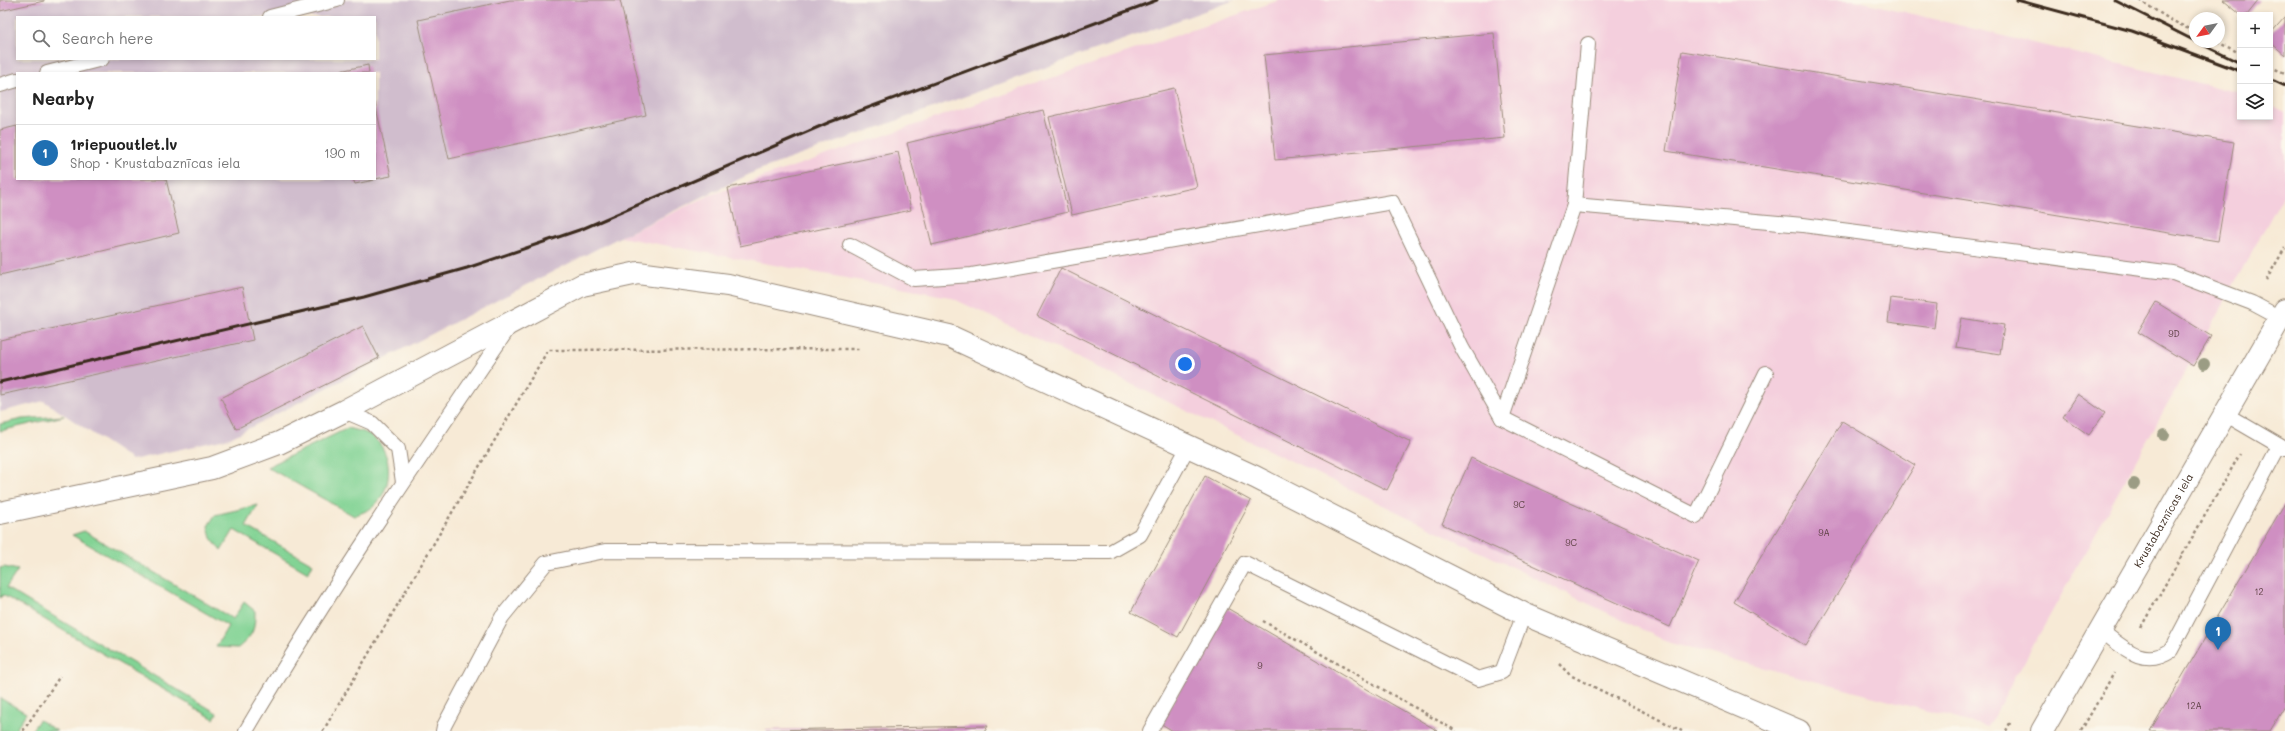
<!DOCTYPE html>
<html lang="en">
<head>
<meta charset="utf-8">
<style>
  :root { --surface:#fff; --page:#f2f2f2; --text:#222; --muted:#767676; --line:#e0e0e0; --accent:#1f6fb2 }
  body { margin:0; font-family:Mali,sans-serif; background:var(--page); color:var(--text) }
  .controls { position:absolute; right:12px; top:12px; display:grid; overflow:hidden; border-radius:0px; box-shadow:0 2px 6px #0003 }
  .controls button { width:36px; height:36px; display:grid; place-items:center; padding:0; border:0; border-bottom:1px solid var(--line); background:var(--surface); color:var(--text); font:20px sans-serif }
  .compass { position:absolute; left:2189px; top:12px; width:36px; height:36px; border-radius:50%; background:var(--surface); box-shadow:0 2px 6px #0003; rotate:237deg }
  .you { position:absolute; left:1185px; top:364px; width:14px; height:14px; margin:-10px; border:3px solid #fff; border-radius:50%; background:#1a73e8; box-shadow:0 0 0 6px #1a73e833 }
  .badge { display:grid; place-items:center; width:26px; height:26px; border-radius:50%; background:var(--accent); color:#fff; font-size:13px; font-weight:700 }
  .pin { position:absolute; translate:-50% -33px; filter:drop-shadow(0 1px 2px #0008) }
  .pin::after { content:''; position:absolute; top:21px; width:14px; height:12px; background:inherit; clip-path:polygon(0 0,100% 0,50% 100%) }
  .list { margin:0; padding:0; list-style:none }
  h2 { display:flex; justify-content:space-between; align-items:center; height:52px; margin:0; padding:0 16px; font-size:17px }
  h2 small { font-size:13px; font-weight:400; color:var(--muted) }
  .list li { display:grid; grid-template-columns:26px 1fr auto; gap:12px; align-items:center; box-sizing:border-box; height:56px; padding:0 16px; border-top:1px solid var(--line) }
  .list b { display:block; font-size:15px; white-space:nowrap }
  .list p { margin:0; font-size:13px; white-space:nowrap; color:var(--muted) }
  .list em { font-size:13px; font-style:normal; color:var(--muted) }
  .icon { flex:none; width:22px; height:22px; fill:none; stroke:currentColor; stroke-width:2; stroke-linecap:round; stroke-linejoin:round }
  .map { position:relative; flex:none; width:2285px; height:731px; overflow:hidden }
  .search { position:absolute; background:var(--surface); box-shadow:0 2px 6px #0003; left:16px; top:16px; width:360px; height:44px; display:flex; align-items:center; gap:10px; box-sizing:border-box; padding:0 14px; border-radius:0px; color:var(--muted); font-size:15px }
  .panel { position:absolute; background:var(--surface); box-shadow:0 2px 6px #0003; left:16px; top:72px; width:360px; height:108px; border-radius:0px }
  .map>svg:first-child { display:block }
  .built { fill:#f4cfdd }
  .industrial { fill:#d0bdcd; fill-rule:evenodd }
  .green { fill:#82d394; stroke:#5e7e59 }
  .building { fill:#cf8fc2 }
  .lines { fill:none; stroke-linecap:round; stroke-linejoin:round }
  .service-casing { stroke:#998a7a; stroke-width:16 }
  .minor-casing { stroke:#998a7a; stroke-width:24 }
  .path { stroke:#998a7a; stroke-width:2.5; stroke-dasharray:3 3; stroke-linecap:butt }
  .service { stroke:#fff; stroke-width:14 }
  .minor { stroke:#fff; stroke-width:22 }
  .rail { stroke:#3b2a1e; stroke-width:3 }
  .tree { fill:#9b9c84 }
  .labels { text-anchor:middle; stroke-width:3.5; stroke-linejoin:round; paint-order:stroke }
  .number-label { font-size:9px; fill:#604347 }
  .street-label { font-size:11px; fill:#3b2a1e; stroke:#fbf7ec }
</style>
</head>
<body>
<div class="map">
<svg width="2285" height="731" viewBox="0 0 2285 731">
  <rect width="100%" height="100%" fill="#fbf7ec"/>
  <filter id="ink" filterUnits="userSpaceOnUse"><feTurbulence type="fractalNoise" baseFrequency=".025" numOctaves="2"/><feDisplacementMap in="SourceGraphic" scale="8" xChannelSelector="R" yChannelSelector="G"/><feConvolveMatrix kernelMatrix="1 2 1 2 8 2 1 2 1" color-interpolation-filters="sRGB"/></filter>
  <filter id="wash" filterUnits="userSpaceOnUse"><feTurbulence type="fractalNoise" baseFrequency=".012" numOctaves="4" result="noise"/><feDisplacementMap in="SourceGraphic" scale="16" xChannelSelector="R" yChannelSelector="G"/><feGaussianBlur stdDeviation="0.9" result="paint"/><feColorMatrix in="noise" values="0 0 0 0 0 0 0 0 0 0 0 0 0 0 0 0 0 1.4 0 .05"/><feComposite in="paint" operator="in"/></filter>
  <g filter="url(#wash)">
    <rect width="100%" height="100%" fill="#f7ead6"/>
    <polygon class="built" points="1280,0 1855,0 2240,93 2240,117 2270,117 2270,105 2285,113 2285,192 1988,727 1670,643 950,297 620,237 713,194"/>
    <path class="industrial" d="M0,0h1235l-479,171 -136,66 -390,201 -98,22 -88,-59 -44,11zM17,17h358v42h-358zM17,73h358v106h-358z"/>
    <g class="green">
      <polygon points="64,416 0,431 0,424 22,419"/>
      <path d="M348,428c5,2 12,2 18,5 28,13 29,54 8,73 -5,5 -14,7 -20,10l-87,-49z"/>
      <polygon points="258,505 246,526 313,564 308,573 234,530 221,551 211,538 208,526 215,515"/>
      <path d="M84,531l149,88 11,-17 11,9c0,20 -2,24 -17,37l-22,-1 12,-21 -156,-91z"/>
      <polygon points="4,567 18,570 6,588 217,713 214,719 3,595 0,598 0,568"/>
      <polygon points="0,698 26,713 15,731 0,731"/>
      <polygon points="39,720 57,731 31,731"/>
    </g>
    <g id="blocks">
      <g class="building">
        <polygon points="0,0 44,0 44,1 0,11"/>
        <polygon points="510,0 620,0 646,115 449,159 418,20"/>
        <polygon points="2223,0 2259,0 2247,15 2241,15"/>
        <polygon points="2285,17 2285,55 2270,42 2270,34"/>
        <polygon points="1494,33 1505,138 1275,160 1264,55"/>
        <polygon points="1682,51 2234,142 2218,241 1666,151"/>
        <polygon points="368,65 369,73 335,73 335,72"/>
        <polygon points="1174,88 1197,187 1072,215 1049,117"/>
        <polygon points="375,103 391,176 375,179"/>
        <polygon points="1043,110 1068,212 932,245 907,143"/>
        <polygon points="17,126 17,179 166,179 179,233 0,275 0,130"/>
        <polygon points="898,152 911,210 740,246 728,188"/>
        <polygon points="353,179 374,179 374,180 355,184"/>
        <polygon points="1061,268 1411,442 1387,490 1037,316"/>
        <polygon points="242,287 253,340 0,395 0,340"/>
        <polygon points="1891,298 1937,304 1934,328 1888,322"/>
        <polygon points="2156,302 2211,336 2193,366 2138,332"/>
        <polygon points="1961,318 2004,325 2000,354 1956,347"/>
        <polygon points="363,326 379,358 236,429 221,398"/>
        <polygon points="2078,394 2105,413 2089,435 2063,417"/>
        <polygon points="1842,421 1915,465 1806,646 1734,602"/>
        <polygon points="1471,458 1699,561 1670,627 1442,524"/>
        <polygon points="1205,476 1251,501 1178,637 1131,612"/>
        <polygon points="2285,503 2285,706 2270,731 2150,731"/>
        <polygon points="1227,608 1438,731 1173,731 1160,723"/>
        <polygon points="988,726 985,731 766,731 766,730"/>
      </g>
    </g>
  </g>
  <g filter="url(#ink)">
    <use href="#blocks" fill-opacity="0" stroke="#998a7a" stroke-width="1"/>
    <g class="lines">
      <g class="service-casing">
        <g id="service">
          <polyline points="270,17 337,0"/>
          <polyline points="47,73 102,59"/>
          <polyline points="0,85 17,80"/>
          <polyline points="1574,205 1588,44"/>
          <polyline points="850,245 914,279 972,275 1392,202 1462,348 1502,418 1574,205 1803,225 2173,273 2252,303 2280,318"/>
          <polyline points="344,411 372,423 398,449 403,482"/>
          <polyline points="2225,414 2285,449"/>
          <polyline points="1502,418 1696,516 1766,373"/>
          <path d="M2100,630c23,17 43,39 71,20l108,-204"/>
          <path d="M246,731c82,-139 173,-272 264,-405"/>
          <polyline points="443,731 444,726 502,617 546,563 605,551 1110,552 1140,535 1188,447"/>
          <polyline points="1150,731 1245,563 1478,679 1502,672 1524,614"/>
        </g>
      </g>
      <g class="minor-casing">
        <g id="minor">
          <polyline points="0,513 212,468 279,443 344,411 582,285 638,273 728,285 949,336 1255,477 1524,614 1799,731"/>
          <path id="s1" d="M2042,731l243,-421"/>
        </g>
      </g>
      <g class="path">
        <polyline points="2139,0 2171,20 2195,32"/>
        <polyline points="2217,42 2240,53"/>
        <polyline points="2270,67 2285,73"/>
        <polyline points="2266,280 2285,248"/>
        <polyline points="1263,621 1456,731"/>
        <polyline points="2141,627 2240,454"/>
        <polyline points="1559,664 1570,675 1682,731"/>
        <polyline points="23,731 60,676"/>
        <polyline points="323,731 548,350 859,349"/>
        <polyline points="2006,731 2011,721"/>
        <polyline points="2081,731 2114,673"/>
      </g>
      <use href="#service" class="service"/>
      <use href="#minor" class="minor"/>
      <g class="rail">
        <polyline points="2017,0 2132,31 2240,71"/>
        <polyline points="2114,0 2195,41"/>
        <polyline points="2197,42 2240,63"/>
        <polyline points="2270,79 2285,86"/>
        <polyline points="0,382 364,297 467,268 582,229 830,122 1157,0"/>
      </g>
    </g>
    <g class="tree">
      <circle cx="2204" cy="364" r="6"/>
      <circle cx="2164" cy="435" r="6"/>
      <circle cx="2134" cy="484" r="6"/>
    </g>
  </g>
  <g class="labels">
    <g class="number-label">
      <text x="2174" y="337">9D</text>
      <text x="1519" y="508">9C</text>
      <text x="1824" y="536">9A</text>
      <text x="1571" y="546">9C</text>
      <text x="2259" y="595">12</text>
      <text x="1260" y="669">9</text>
      <text x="2194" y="709">12A</text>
    </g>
    <g class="street-label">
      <text dy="4" stroke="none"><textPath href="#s1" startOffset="243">Krustabaznīcas iela</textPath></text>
    </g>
  </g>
</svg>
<div class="controls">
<button>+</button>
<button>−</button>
<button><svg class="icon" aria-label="layers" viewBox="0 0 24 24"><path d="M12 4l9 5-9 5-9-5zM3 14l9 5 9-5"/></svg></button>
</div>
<svg class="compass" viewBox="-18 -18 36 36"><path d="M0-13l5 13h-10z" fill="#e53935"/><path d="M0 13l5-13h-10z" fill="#767676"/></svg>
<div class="you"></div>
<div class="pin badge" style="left:2218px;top:650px">1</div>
<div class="search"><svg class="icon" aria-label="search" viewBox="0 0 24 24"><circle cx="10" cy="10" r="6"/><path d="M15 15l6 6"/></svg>Search here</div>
<section class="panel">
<h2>Nearby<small></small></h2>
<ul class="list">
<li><span class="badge">1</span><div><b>1riepuoutlet.lv</b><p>Shop · Krustabaznīcas iela</p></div><em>190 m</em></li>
</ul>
</section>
</div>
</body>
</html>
